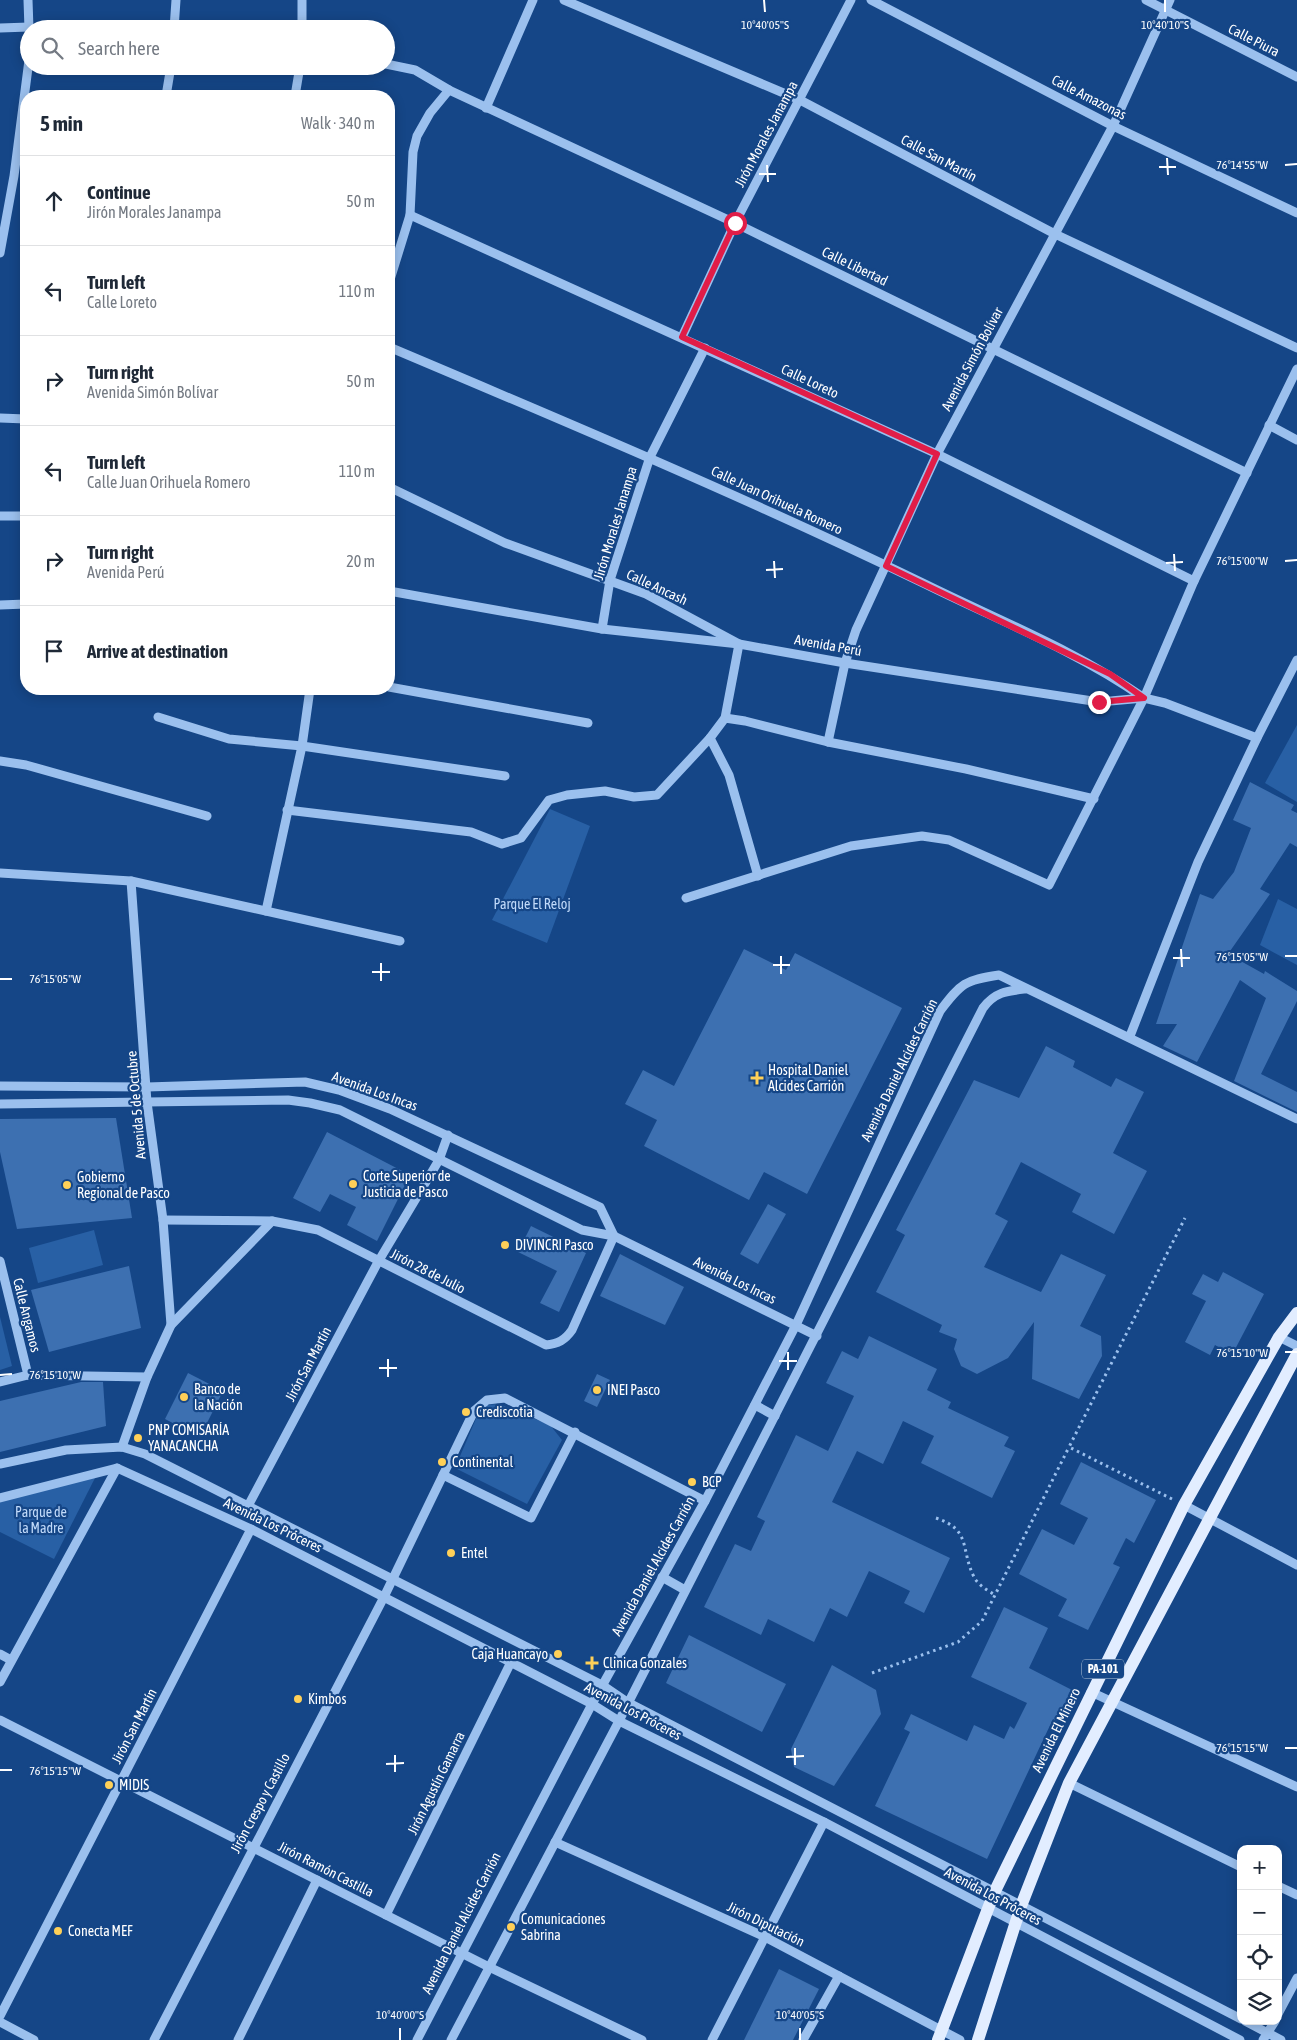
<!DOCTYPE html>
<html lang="en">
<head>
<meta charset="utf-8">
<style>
  :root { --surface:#fff; --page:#f2f2f3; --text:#1f2937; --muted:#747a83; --line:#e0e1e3 }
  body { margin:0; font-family:"Asap Condensed",sans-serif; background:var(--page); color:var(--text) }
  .controls { position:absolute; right:15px; bottom:15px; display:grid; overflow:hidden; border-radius:10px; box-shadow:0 2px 12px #0003 }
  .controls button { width:45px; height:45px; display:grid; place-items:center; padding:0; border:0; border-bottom:1px solid var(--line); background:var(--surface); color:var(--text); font:25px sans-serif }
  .stop { position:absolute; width:15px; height:15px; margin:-11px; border:4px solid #e11d48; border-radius:50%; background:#fff }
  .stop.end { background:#e11d48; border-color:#fff; box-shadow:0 1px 5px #0008 }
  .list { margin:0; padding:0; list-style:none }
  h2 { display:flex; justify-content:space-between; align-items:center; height:65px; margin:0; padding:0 20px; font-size:21px }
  h2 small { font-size:16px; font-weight:400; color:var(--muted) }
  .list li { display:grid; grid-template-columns:32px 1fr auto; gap:15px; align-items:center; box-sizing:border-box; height:90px; padding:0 20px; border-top:1px solid var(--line) }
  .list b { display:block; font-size:19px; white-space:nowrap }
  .list p { margin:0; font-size:16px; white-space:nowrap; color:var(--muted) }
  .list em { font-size:16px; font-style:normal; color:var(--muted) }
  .icon { flex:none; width:28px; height:28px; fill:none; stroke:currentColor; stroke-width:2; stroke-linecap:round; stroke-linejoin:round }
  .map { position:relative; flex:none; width:1297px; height:2040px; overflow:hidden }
  .search { position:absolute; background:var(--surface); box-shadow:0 2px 12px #0003; left:20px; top:20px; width:375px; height:55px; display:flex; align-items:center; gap:12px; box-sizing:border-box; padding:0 18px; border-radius:28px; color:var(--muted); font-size:19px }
  .panel { position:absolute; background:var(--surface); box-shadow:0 2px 12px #0003; left:20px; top:90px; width:375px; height:605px; border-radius:20px }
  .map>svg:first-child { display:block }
  .green { fill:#2860a5 }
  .building { fill:#3d70b1 }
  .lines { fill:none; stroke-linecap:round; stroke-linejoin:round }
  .path { stroke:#9bc0ee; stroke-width:3; stroke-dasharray:2.5 4; stroke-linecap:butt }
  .minor { stroke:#9bc0ee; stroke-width:9 }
  .major { stroke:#e2edff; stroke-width:12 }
  .route { stroke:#e11d48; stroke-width:6 }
  .ticks { fill:none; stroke:#fff; stroke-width:2 }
  .poi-dot { fill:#ffd058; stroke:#154687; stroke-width:2 }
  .labels { text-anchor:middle; stroke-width:4.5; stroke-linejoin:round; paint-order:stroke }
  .shield { fill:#154687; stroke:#b9c8db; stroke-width:1 }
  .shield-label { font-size:12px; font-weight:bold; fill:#fff }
  .street-label { font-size:14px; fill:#fff; stroke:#154687 }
  .park-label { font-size:14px; fill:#c1dafa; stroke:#154687 }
  .poi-label { font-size:14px; fill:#fff; stroke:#154687; text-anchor:start }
  .ticks-label { font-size:12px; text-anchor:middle; fill:#fff; stroke:#154687; stroke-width:4.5; stroke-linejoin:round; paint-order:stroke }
</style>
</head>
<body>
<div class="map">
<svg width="1297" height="2040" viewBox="0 0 1297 2040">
  <rect width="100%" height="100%" fill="#154687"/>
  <g class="green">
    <polygon points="1297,725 1297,802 1265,783"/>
    <polygon points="550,809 590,826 547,943 492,920"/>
    <polygon points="1278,899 1297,909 1297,965 1260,945"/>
    <polygon points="94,1230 103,1265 38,1283 29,1248"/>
    <polygon points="0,1317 12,1366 0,1370"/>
    <polygon points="499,1404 550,1425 562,1440 527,1504 455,1468 478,1414 487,1405"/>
    <polygon points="96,1476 54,1559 0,1532 0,1501"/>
  </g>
  <g class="building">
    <polygon points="1250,782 1294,805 1291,810 1297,813 1297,847 1290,843 1260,889 1270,894 1228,954 1264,974 1265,971 1297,991 1297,1001 1261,1074 1297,1092 1297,1112 1234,1081 1266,998 1240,980 1197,1062 1163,1046 1177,1024 1156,1024 1200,894 1213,899 1234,872 1251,828 1233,820"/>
    <polygon points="744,949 786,970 795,953 902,1008 807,1194 764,1172 749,1200 644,1146 657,1120 625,1104 643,1070 674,1086"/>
    <polygon points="1046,1046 1075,1061 1073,1067 1111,1087 1116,1078 1144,1092 1113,1153 1147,1171 1114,1234 1072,1212 1081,1194 1021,1162 995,1214 1008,1221 984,1267 1041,1292 1061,1254 1106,1275 1080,1326 1101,1336 1102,1356 1079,1399 1032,1379 1034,1322 1008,1358 977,1374 961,1366 954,1349 957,1339 939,1332 942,1325 876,1292 905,1235 896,1230 974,1080 1019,1098"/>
    <polygon points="116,1118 132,1218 17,1229 0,1152 0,1119"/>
    <polygon points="327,1132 410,1175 377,1241 347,1225 356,1207 330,1194 320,1212 293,1198"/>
    <polygon points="768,1204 786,1214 758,1264 740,1254"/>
    <polygon points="531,1226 586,1253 559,1312 540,1303 557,1271 518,1252"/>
    <polygon points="620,1254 684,1287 665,1325 600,1296"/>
    <polygon points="129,1266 141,1328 49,1352 31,1290"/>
    <polygon points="1223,1272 1264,1294 1232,1355 1215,1345 1210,1355 1185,1342 1206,1301 1192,1294 1203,1274 1218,1282"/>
    <polygon points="869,1336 937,1369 927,1390 951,1402 948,1408 1009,1437 1004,1446 1015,1451 992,1498 921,1463 934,1436 903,1421 883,1464 857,1451 832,1502 950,1558 924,1613 904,1603 910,1591 869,1571 847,1617 830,1608 814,1642 768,1619 761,1635 704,1607 735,1544 751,1551 765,1521 757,1517 796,1435 828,1451 854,1396 826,1383 842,1351 858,1359"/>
    <polygon points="188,1373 223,1391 200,1437 165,1419"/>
    <polygon points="597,1374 610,1380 597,1407 584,1401"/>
    <polygon points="81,1382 103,1382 106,1426 0,1452 0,1401"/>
    <polygon points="1081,1462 1156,1500 1134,1543 1126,1538 1113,1564 1120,1567 1088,1630 1058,1616 1067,1599 1019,1574 1042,1529 1074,1545 1088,1518 1060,1504"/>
    <polygon points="1004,1607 1048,1628 1029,1668 1072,1690 1057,1721 1053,1719 987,1859 875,1806 910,1732 904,1729 911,1714 967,1741 974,1725 1004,1739 1010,1726 1014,1729 1027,1703 971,1677"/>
    <polygon points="689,1635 786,1684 762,1732 666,1683"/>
    <polygon points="832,1665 876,1690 881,1714 834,1786 794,1767 791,1749"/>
    <polygon points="779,1969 819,1989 793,2040 744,2040"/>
  </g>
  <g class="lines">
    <g class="path">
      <polyline points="1172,1499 1069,1447 1185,1218"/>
      <path d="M936,1518c36,12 24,31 38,59 4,8 13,13 21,18"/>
      <polyline points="872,1673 958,1642 982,1621 1069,1447"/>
    </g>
    <g class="minor">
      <polyline points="28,0 29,29"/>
      <polyline points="564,0 800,100 1055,234 1297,348"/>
      <polyline points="871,0 1113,126 1297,213"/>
      <polyline points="1146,0 1297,77"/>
      <polyline points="0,28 29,27"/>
      <polyline points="174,29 176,0"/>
      <polyline points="302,29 302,0"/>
      <polyline points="386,64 415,70 449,90 735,223 1247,473"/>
      <polyline points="166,96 171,66"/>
      <polyline points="295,96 300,66"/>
      <polyline points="486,108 533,0"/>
      <polyline points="410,215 937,454 1194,581"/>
      <polyline points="0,253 14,176 29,60"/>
      <polyline points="389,283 410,215 413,152 417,136 430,113 449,90"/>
      <polyline points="682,337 735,223 851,0"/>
      <path d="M389,347c180,76 360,152 536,237 73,36 152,67 219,114"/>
      <polyline points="0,418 26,419"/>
      <polyline points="1269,425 1297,440"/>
      <polyline points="0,516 26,516"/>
      <polyline points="389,591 602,629 739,644 845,663 1099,702 1144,698 1165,703 1257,738"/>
      <polyline points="0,605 26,604"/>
      <polyline points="602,629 610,580 650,457 705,348"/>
      <polyline points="389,687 588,723"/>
      <polyline points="158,717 229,739 302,746 505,776"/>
      <polyline points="725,718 745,721 828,742 966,769 1094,799"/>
      <polyline points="710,738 729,775 758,876"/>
      <polyline points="828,742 845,663 856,630 937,454 1113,126 1170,0"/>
      <polyline points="0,761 26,765 207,816"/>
      <polyline points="287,810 471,832 502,844 521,838 549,800 567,795 605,791 634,797 657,795 710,738 725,718 739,644 646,594 505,543 389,487"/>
      <polyline points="0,873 131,881 400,941"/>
      <polyline points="131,881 147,1102 163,1220 171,1325"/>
      <polyline points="686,898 851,846 922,836 949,840 1049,885 1144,698 1194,581 1297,369"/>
      <polyline points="266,911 302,746 310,689"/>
      <polyline points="1130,1036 1198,862 1257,738 1297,660"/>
      <polyline points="0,1086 147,1087 305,1082 339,1090 390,1109 600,1207 614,1236"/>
      <polyline points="0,1104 288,1100 310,1103 340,1110 582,1230 614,1236 817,1336"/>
      <path d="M163,1220l109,1 46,9 228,115c12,-1 19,-5 26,-15l42,-94"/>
      <polyline points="0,1261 28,1375"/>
      <polyline points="1279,1337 1297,1346"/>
      <polyline points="0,1382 28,1375 147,1377"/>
      <polyline points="755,1405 775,1416"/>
      <polyline points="122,1447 147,1377 171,1325 272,1221"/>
      <polyline points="0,1464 66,1450 122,1447 145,1454 602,1685 627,1702 1241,2019"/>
      <polyline points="443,1475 531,1518 575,1432"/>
      <polyline points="0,1498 117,1468 251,1529 592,1704 619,1721 824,1822 1240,2040"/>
      <polyline points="1184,1505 1297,1565"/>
      <polyline points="248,1506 378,1262 439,1160 448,1135"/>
      <polyline points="662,1577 685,1590"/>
      <polyline points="0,1654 11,1660"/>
      <polyline points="0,1682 117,1468"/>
      <polyline points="1091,1692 1297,1787"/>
      <polyline points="0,1720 489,1967 642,2040"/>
      <polyline points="1069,1783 1241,1867"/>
      <polyline points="555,1842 765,1937 960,2040"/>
      <polyline points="1278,1886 1297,1895"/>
      <polyline points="386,1915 511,1662"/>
      <polyline points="1278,2014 1297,1978"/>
      <polyline points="0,2016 251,1529"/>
      <polyline points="1245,2021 1281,2040"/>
      <polyline points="0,2022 34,2040"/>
      <polyline points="154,2040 384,1597 474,1411 487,1400 505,1398 705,1501"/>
      <polyline points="238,2040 317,1880"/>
      <path d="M417,2040l175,-336 113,-203 91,-176 144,-314c21,-28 25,-31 59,-36l298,144"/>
      <path d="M451,2040l168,-319 364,-713c12,-16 24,-17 42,-19"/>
      <polyline points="712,2040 824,1822"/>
      <polyline points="803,2040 839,1976"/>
      <polyline points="1263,2040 1275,2021"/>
    </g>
    <g class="major">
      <polyline points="938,2040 994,1893 1184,1505 1279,1337 1297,1313"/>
      <polyline points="978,2040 1021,1906 1069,1783 1297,1354"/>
    </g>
  </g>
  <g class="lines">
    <polyline class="route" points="735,223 682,337 937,454 886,566 1110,674 1144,698 1099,702"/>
  </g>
  <path class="ticks" d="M764,0l1,12M1165,0v12M1167,158l1,17M767,165l1,17M1285,165l12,-1M1159,167h17M759,174h17M1174,554l1,17M774,561l1,17M1285,561l12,-1M1166,563l17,-1M766,570l17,-1M1181,949l1,18M781,956v18M1285,956h12M1173,958h17M381,963v18M773,965h17M372,972h18M0,979h12M788,1352v18M1285,1352h12M388,1359v18M779,1361h18M379,1368h18M0,1375l12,-1M795,1748v17M1285,1748h12M395,1755v17M786,1757l18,-1M386,1764l18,-1M0,1770h12M400,2028v12M800,2028v12"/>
  <g class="poi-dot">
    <path d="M754.5 1070.5h5v5h5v5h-5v5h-5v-5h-5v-5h5z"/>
    <circle cx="353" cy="1184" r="5"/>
    <circle cx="67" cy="1185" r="5"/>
    <circle cx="505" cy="1245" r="5"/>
    <circle cx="597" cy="1390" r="5"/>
    <circle cx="184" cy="1397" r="5"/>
    <circle cx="466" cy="1412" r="5"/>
    <circle cx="138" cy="1438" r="5"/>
    <circle cx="442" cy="1462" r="5"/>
    <circle cx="692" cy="1482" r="5"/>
    <circle cx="451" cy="1553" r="5"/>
    <circle cx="558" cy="1654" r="5"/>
    <path d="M589.5 1655.5h5v5h5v5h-5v5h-5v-5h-5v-5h5z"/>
    <circle cx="298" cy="1699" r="5"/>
    <circle cx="109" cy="1785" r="5"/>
    <circle cx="511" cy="1927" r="5"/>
    <circle cx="58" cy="1931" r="5"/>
  </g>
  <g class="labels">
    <rect class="shield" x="1082" y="1659.5" width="42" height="19" rx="4"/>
    <g class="shield-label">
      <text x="1103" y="1673">PA-101</text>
    </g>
    <g class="street-label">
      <text transform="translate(1254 40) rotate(27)" y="5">Calle Piura</text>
      <text transform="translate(1089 97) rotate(27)" y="5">Calle Amazonas</text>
      <text transform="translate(766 134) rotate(-62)" y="5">Jirón Morales Janampa</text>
      <text transform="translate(939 158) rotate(28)" y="5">Calle San Martín</text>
      <text transform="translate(855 266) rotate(26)" y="5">Calle Libertad</text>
      <text transform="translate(972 359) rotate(-62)" y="5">Avenida Simón Bolívar</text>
      <text transform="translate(810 381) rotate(25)" y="5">Calle Loreto</text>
      <text transform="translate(777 500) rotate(25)" y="5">Calle Juan Orihuela Romero</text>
      <text transform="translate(615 523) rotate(-73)" y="5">Jirón Morales Janampa</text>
      <text transform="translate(657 587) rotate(25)" y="5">Calle Ancash</text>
      <text transform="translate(828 645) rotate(10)" y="5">Avenida Perú</text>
      <text transform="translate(899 1070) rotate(-64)" y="5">Avenida Daniel Alcides Carrión</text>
      <text transform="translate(375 1091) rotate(20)" y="5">Avenida Los Incas</text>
      <text transform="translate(136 1105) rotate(-95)" y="5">Avenida 5 de Octubre</text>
      <text transform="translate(428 1271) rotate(27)" y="5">Jirón 28 de Julio</text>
      <text transform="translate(735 1280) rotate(26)" y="5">Avenida Los Incas</text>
      <text transform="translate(27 1315) rotate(76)" y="5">Calle Angamos</text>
      <text transform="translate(308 1364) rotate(-62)" y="5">Jirón San Martín</text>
      <text transform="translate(273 1525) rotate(26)" y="5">Avenida Los Próceres</text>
      <text transform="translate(653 1566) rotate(-61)" y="5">Avenida Daniel Alcides Carrión</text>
      <text transform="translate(633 1711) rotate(28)" y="5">Avenida Los Próceres</text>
      <text transform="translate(134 1726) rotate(-63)" y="5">Jirón San Martín</text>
      <text transform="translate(1056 1730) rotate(-64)" y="5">Avenida El Minero</text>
      <text transform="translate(436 1783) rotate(-64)" y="5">Jirón Agustín Gamarra</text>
      <text transform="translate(260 1803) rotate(-62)" y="5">Jirón Crespo y Castillo</text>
      <text transform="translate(326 1869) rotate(27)" y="5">Jirón Ramón Castilla</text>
      <text transform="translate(993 1896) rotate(28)" y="5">Avenida Los Próceres</text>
      <text transform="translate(461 1923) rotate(-63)" y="5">Avenida Daniel Alcides Carrión</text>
      <text transform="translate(766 1924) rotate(26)" y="5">Jirón Diputación</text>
    </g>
    <g class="park-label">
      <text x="532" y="909">Parque El Reloj</text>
      <text x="41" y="1517">Parque de<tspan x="41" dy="16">la Madre</tspan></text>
    </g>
    <g class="poi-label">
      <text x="768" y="1075">Hospital Daniel<tspan x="768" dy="16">Alcides Carrión</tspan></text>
      <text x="363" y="1181">Corte Superior de<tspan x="363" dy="16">Justicia de Pasco</tspan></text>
      <text x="77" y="1182">Gobierno<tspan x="77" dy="16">Regional de Pasco</tspan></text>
      <text x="515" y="1250">DIVINCRI Pasco</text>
      <text x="194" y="1394">Banco de<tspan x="194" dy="16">la Nación</tspan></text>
      <text x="607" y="1395">INEI Pasco</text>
      <text x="476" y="1417">Crediscotia</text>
      <text x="148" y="1435">PNP COMISARÍA<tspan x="148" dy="16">YANACANCHA</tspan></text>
      <text x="452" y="1467">Continental</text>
      <text x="702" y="1487">BCP</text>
      <text x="461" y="1558">Entel</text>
      <text x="548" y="1659" text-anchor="end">Caja Huancayo</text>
      <text x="603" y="1668">Clinica Gonzales</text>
      <text x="308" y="1704">Kimbos</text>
      <text x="119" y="1790">MIDIS</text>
      <text x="521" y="1924">Comunicaciones<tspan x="521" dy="16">Sabrina</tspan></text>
      <text x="68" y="1936">Conecta MEF</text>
    </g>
  </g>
  <g class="ticks-label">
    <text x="765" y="29">10°40'05"S</text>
    <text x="1165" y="29">10°40'10"S</text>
    <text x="1242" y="169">76°14'55"W</text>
    <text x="1242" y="565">76°15'00"W</text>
    <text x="1242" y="961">76°15'05"W</text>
    <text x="55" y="983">76°15'05"W</text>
    <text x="1242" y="1357">76°15'10"W</text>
    <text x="55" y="1379">76°15'10"W</text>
    <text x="1242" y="1752">76°15'15"W</text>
    <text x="55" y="1775">76°15'15"W</text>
    <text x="400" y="2019">10°40'00"S</text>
    <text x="800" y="2019">10°40'05"S</text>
  </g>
</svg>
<div class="controls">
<button>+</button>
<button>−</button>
<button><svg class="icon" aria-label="locate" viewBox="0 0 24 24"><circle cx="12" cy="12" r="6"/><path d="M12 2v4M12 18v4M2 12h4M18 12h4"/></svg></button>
<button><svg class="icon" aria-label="layers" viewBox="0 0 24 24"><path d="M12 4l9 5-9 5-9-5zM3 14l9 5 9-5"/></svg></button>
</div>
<div class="stop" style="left:735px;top:223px"></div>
<div class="stop end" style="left:1099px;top:702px"></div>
<div class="search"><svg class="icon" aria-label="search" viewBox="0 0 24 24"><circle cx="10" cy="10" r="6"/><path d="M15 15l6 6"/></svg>Search here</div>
<section class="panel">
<h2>5 min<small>Walk · 340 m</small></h2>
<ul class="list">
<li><svg class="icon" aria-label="ahead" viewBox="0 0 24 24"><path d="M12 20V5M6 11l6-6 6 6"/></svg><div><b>Continue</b><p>Jirón Morales Janampa</p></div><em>50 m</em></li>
<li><svg class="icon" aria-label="left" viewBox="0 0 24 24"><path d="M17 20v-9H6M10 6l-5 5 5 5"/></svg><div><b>Turn left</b><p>Calle Loreto</p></div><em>110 m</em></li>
<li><svg class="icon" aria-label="right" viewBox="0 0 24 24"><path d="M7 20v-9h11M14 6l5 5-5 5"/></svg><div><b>Turn right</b><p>Avenida Simón Bolívar</p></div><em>50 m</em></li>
<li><svg class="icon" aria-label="left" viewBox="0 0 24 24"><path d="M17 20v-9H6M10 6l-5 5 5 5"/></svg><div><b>Turn left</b><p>Calle Juan Orihuela Romero</p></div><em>110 m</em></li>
<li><svg class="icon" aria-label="right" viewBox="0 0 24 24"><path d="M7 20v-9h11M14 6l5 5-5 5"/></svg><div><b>Turn right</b><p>Avenida Perú</p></div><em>20 m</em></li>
<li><svg class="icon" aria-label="arrive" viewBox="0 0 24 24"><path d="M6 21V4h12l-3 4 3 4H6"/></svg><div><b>Arrive at destination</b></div></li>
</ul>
</section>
</div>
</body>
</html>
